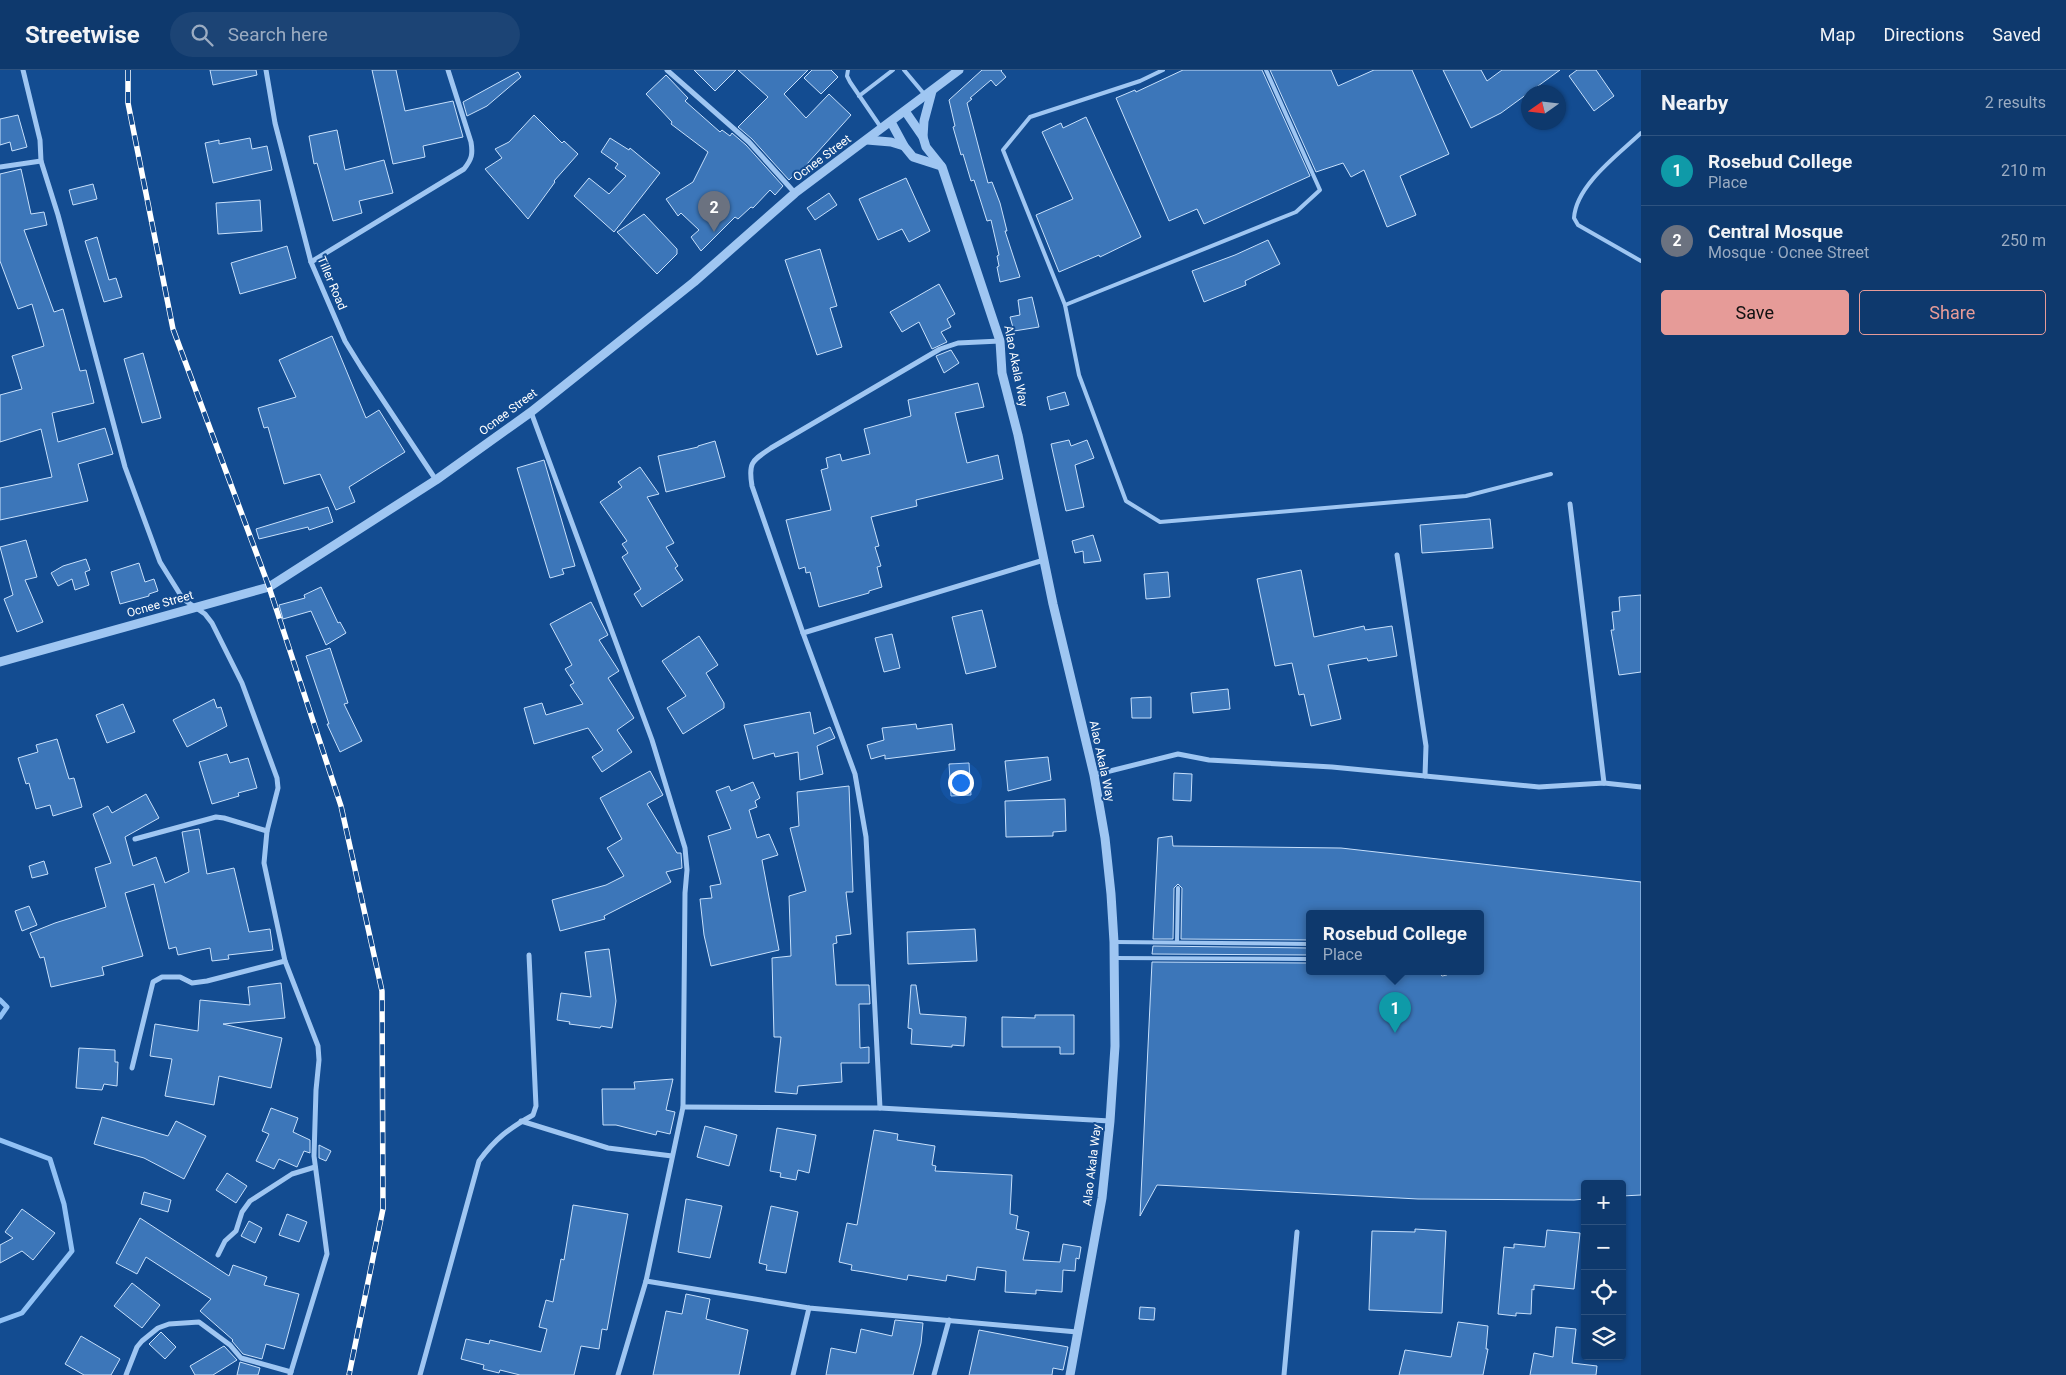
<!DOCTYPE html>
<html lang="en">
<head>
<meta charset="utf-8">
<style>
  :root { --surface:#0e396d; --page:#1c4475; --text:#f1f3f6; --muted:#9bacc2; --line:#2e5380; --accent:#e69b98 }
  body { margin:0; font-family:Roboto,sans-serif; background:var(--page); color:var(--text) }
  .controls { position:absolute; right:15px; bottom:15px; display:grid; overflow:hidden; border-radius:5px; box-shadow:0 1px 4px #0004 }
  .controls button { width:45px; height:45px; display:grid; place-items:center; padding:0; border:0; border-bottom:1px solid var(--line); background:var(--surface); color:var(--text); font:25px sans-serif }
  .compass { position:absolute; left:1521px; top:15px; width:45px; height:45px; border-radius:50%; background:var(--surface); box-shadow:0 1px 4px #0004; rotate:256deg }
  .you { position:absolute; left:960px; top:712px; width:18px; height:18px; margin:-12px; border:4px solid #fff; border-radius:50%; background:#1a73e8; box-shadow:0 0 0 8px #1a73e833 }
  .badge { display:grid; place-items:center; width:32px; height:32px; border-radius:50%; background:var(--accent); color:#fff; font-size:16px; font-weight:700 }
  .pin { position:absolute; translate:-50% -41px; filter:drop-shadow(0 1px 2px #0008) }
  .pin::after { content:''; position:absolute; top:26px; width:18px; height:15px; background:inherit; clip-path:polygon(0 0,100% 0,50% 100%) }
  .popup { position:absolute; left:1306px; top:840px; width:178px; height:65px; box-sizing:border-box; display:grid; place-content:center; border-radius:5px; background:var(--surface); filter:drop-shadow(0 1px 4px #0005); font-size:16px; white-space:nowrap; color:var(--muted) }
  .popup b { font-size:19px; color:var(--text) }
  .popup::after { content:''; position:absolute; left:50%; top:100%; margin-left:-10px; border:10px solid transparent; border-top-color:var(--surface) }
  .list { margin:0; padding:0; list-style:none }
  h2 { display:flex; justify-content:space-between; align-items:center; height:65px; margin:0; padding:0 20px; font-size:21px }
  h2 small { font-size:16px; font-weight:400; color:var(--muted) }
  .list li { display:grid; grid-template-columns:32px 1fr auto; gap:15px; align-items:center; box-sizing:border-box; height:70px; padding:0 20px; border-top:1px solid var(--line) }
  .list b { display:block; font-size:19px; white-space:nowrap }
  .list p { margin:0; font-size:16px; white-space:nowrap; color:var(--muted) }
  .list em { font-size:16px; font-style:normal; color:var(--muted) }
  .actions { display:flex; gap:10px; padding:15px 20px }
  .actions a { flex:1; padding:11px 0; border:1px solid var(--accent); border-radius:5px; text-align:center; font-size:18px; color:var(--accent) }
  .actions .main { background:var(--accent); color:#111 }
  .icon { flex:none; width:28px; height:28px; fill:none; stroke:currentColor; stroke-width:2; stroke-linecap:round; stroke-linejoin:round }
  .map { position:relative; flex:none; width:1641px; height:1305px; overflow:hidden }
  header { display:flex; align-items:center; gap:30px; box-sizing:border-box; height:70px; padding:0 25px; background:var(--surface); border-bottom:1px solid var(--line) }
  header strong { font-size:24px }
  nav { display:flex; gap:28px; margin-inline-start:auto; font-size:18px }
  .search { width:350px; height:45px; background:var(--page); display:flex; align-items:center; gap:12px; box-sizing:border-box; padding:0 18px; border-radius:28px; color:var(--muted); font-size:19px }
  main { display:flex }
  aside { flex:1; background:var(--surface) }
  .map>svg:first-child { display:block }
  .lines { fill:none; stroke-linecap:round; stroke-linejoin:round }
  .stream { stroke:#91c1f5; stroke-width:5 }
  .building { fill:#3c76b9; stroke:#c7e0fc }
  .service { stroke:#9fc6f2; stroke-width:4 }
  .minor { stroke:#9fc6f2; stroke-width:5 }
  .tertiary { stroke:#9fc6f2; stroke-width:9 }
  .rail-casing { stroke:#fff; stroke-width:5.5 }
  .rail { stroke:#134c91; stroke-width:4; stroke-dasharray:11; stroke-linecap:butt }
  .labels { text-anchor:middle; stroke-width:4; stroke-linejoin:round; paint-order:stroke }
  .street-label { font-size:12px; fill:#fff; stroke:#134c91 }
</style>
</head>
<body>
<header>
<strong>Streetwise</strong>
<div class="search"><svg class="icon" aria-label="search" viewBox="0 0 24 24"><circle cx="10" cy="10" r="6"/><path d="M15 15l6 6"/></svg>Search here</div>
<nav><a>Map</a><a>Directions</a><a>Saved</a></nav>
</header>
<main>
<div class="map">
<svg width="1641" height="1305" viewBox="0 0 1641 1305">
  <rect width="100%" height="100%" fill="#134c91"/>
  <g class="lines">
    <g class="stream">
      <polyline points="0,930 7,937 0,947"/>
      <polyline points="0,1070 50,1089 64,1134 72,1181 22,1243 0,1251"/>
    </g>
  </g>
  <g class="building">
    <polygon points="210,0 256,0 257,5 213,15"/>
    <polygon points="372,0 396,0 405,41 453,31 463,67 423,76 425,87 393,94"/>
    <polygon points="694,0 736,0 715,21"/>
    <polygon points="738,0 808,0 784,24 806,48 829,24 851,45 798,104 797,102 789,110 752,69 738,57 768,27"/>
    <polygon points="812,0 831,0 838,7 821,24 804,8"/>
    <polygon points="982,0 1002,0 1001,1 1006,7 996,16 991,10 970,28 972,29 967,33 988,113 992,112 1000,133 1007,161 1005,161 1020,207 1000,212 997,197 999,196 997,186 999,185 991,150 987,151 974,110 971,111 963,84 961,85 953,57 955,56 949,30"/>
    <polygon points="1183,0 1262,0 1310,106 1204,154 1197,139 1169,151 1116,28 1135,20 1136,22"/>
    <polygon points="1270,0 1331,0 1338,16 1374,0 1412,0 1449,84 1400,106 1416,145 1387,157 1364,100 1351,107 1343,93 1316,102"/>
    <polygon points="1443,0 1481,0 1487,11 1502,0 1560,0 1501,43 1471,58"/>
    <polygon points="1577,0 1596,0 1614,26 1594,41 1569,6"/>
    <polygon points="518,2 521,7 487,36 467,46 463,32"/>
    <polygon points="666,5 688,28 685,31 720,62 722,60 730,66 732,63 746,75 783,116 775,125 770,120 753,138 751,137 738,149 735,147 701,181 691,167 699,160 681,143 678,146 666,129 693,112 708,82 671,54 672,52 646,24"/>
    <polygon points="18,45 27,77 12,81 10,72 0,75 0,49"/>
    <polygon points="534,45 562,73 564,71 578,84 554,111 555,112 528,149 485,99 502,88 495,79 509,72"/>
    <polygon points="1086,47 1141,167 1100,187 1099,185 1059,202 1036,145 1073,129 1042,62 1061,53 1063,58"/>
    <polygon points="337,60 345,100 384,90 393,123 359,131 362,143 333,151 317,93 314,94 309,66"/>
    <polygon points="250,68 252,79 267,76 272,100 213,113 205,73 219,70 219,74"/>
    <polygon points="610,68 629,80 630,78 660,103 614,162 574,126 589,108 609,124 626,106 615,98 618,94 601,82"/>
    <polygon points="21,99 31,144 44,142 47,155 24,160 54,242 63,239 80,301 86,300 94,333 52,343 58,372 105,358 113,384 78,394 88,431 0,450 0,418 52,407 41,359 0,372 0,325 22,319 12,286 44,276 32,234 18,239 0,191 0,104"/>
    <polygon points="906,108 930,161 909,172 902,159 878,170 859,129"/>
    <polygon points="93,114 97,129 73,135 69,120"/>
    <polygon points="829,123 837,135 815,150 807,138"/>
    <polygon points="260,130 262,161 218,164 216,133"/>
    <polygon points="644,144 677,179 677,184 657,204 617,162"/>
    <polygon points="97,167 109,210 116,208 122,227 104,232 85,171"/>
    <polygon points="1268,170 1280,194 1245,211 1246,215 1204,232 1192,201 1235,185"/>
    <polygon points="287,176 296,208 240,224 231,193"/>
    <polygon points="820,179 837,236 830,238 842,277 817,285 785,190"/>
    <polygon points="939,214 955,244 947,249 951,257 941,262 947,272 932,279 919,252 902,262 890,242"/>
    <polygon points="1032,227 1039,257 1014,261 1010,247 1020,245 1018,230"/>
    <polygon points="332,266 366,348 379,340 405,382 349,417 355,432 336,440 320,404 284,414 268,357 264,358 258,338 296,327 279,290"/>
    <polygon points="951,280 959,293 944,303 936,286"/>
    <polygon points="143,283 161,348 142,353 124,289"/>
    <polygon points="978,313 984,337 955,343 967,393 998,385 1003,409 916,430 917,436 871,447 879,476 875,477 881,496 877,497 882,517 869,521 869,523 819,537 810,502 806,503 805,497 799,499 786,450 831,440 821,400 828,398 826,388 840,384 842,391 870,384 864,359 911,346 908,330"/>
    <polygon points="1065,322 1069,335 1050,340 1047,327"/>
    <polygon points="1069,370 1071,376 1087,370 1094,388 1075,395 1084,437 1066,441 1051,374"/>
    <polygon points="715,371 725,407 666,422 658,386 698,377 698,376"/>
    <polygon points="544,390 575,496 562,499 564,504 550,508 517,398"/>
    <polygon points="640,397 659,424 647,427 674,473 666,477 678,496 675,498 683,510 642,537 634,524 641,519 622,487 628,483 622,474 627,471 600,432 622,417 618,412"/>
    <polygon points="328,437 333,452 309,460 308,457 259,469 256,459"/>
    <polygon points="1490,449 1493,478 1422,483 1420,455"/>
    <polygon points="1093,465 1101,491 1084,493 1083,481 1075,483 1072,471"/>
    <polygon points="26,470 37,507 25,510 43,552 17,562 4,529 13,525 0,477"/>
    <polygon points="86,489 90,500 85,502 89,515 75,520 72,509 58,516 51,503 63,496"/>
    <polygon points="139,493 145,512 154,509 158,521 149,524 149,526 120,534 111,502"/>
    <polygon points="1301,500 1314,567 1364,556 1365,560 1392,556 1397,586 1368,591 1367,588 1328,595 1341,649 1311,656 1304,624 1299,625 1292,593 1275,596 1257,509"/>
    <polygon points="1168,502 1170,527 1146,529 1144,504"/>
    <polygon points="321,517 338,553 340,552 346,563 326,575 311,541 283,549 279,535 305,528 304,525"/>
    <polygon points="1641,525 1641,602 1619,605 1611,560 1614,560 1612,542 1620,541 1619,527"/>
    <polygon points="591,532 608,565 599,570 619,601 608,608 634,648 617,660 632,682 602,702 592,687 603,680 588,658 534,674 524,638 542,633 546,645 583,634 570,615 574,613 565,599 572,595 550,554"/>
    <polygon points="982,540 996,597 966,604 952,547"/>
    <polygon points="892,564 900,598 884,602 875,568"/>
    <polygon points="699,566 718,595 706,603 724,633 724,638 683,664 667,638 686,626 662,591"/>
    <polygon points="330,578 348,633 344,634 362,671 340,682 327,654 329,654 306,586"/>
    <polygon points="1228,619 1230,639 1193,643 1191,623"/>
    <polygon points="1151,627 1151,648 1132,648 1131,628"/>
    <polygon points="214,629 217,638 221,637 227,656 187,677 173,650"/>
    <polygon points="123,634 135,662 107,673 96,645"/>
    <polygon points="810,642 814,664 830,657 835,668 817,676 823,704 800,710 798,682 775,687 774,683 753,689 744,655"/>
    <polygon points="916,654 917,659 952,654 955,680 885,689 885,685 871,689 867,675 884,670 882,658"/>
    <polygon points="57,669 69,709 74,708 82,737 53,746 50,735 36,739 29,713 26,714 18,688 38,682 36,675"/>
    <polygon points="227,684 230,693 248,688 257,718 238,723 239,726 212,734 199,692"/>
    <polygon points="1048,687 1051,710 1008,721 1005,691"/>
    <polygon points="969,693 971,725 951,726 949,694"/>
    <polygon points="650,701 663,725 647,734 677,783 681,783 682,798 666,802 671,812 604,846 605,849 560,861 552,830 606,815 624,806 607,778 622,769 600,728"/>
    <polygon points="1174,703 1192,704 1191,731 1173,730"/>
    <polygon points="753,712 760,728 755,731 757,737 749,740 757,768 769,764 778,785 762,790 779,880 711,896 704,865 700,829 712,828 710,816 721,814 708,766 731,759 716,721 729,716 731,721"/>
    <polygon points="849,716 853,822 846,822 851,864 836,866 837,873 833,874 836,915 869,915 870,934 859,934 860,978 869,977 869,993 841,993 842,1012 798,1016 797,1024 775,1022 781,967 774,967 772,888 791,886 789,826 806,821 790,758 799,756 797,722"/>
    <polygon points="146,724 159,748 125,767 133,796 156,787 165,813 189,802 182,762 199,759 207,804 234,798 249,862 270,859 273,880 228,885 229,889 212,891 210,878 178,885 176,877 169,879 154,814 125,823 143,886 102,897 104,905 51,917 44,887 40,888 30,863 55,853 106,837 95,798 111,793 93,744 108,736 112,743"/>
    <polygon points="1065,729 1066,761 1053,762 1053,766 1006,767 1005,731"/>
    <polygon points="1172,766 1173,776 1341,778 1641,812 1641,1125 1622,1126 1622,1114 1585,1114 1585,1129 1574,1130 1418,1129 1157,1115 1140,1146 1152,892 1310,893 1310,902 1438,902 1442,906 1447,905 1450,902 1480,902 1480,844 1310,844 1310,870 1181,869 1182,818 1178,814 1174,818 1173,869 1153,869 1158,768"/>
    <polygon points="44,791 48,804 32,808 29,796"/>
    <polygon points="29,836 37,855 22,861 15,841"/>
    <polygon points="975,859 977,891 908,894 907,862"/>
    <polygon points="1153,876 1310,878 1310,885 1152,884"/>
    <polygon points="609,879 616,931 612,958 601,956 600,958 569,954 570,952 557,950 561,923 591,927 585,882"/>
    <polygon points="281,913 285,948 223,954 282,968 271,1018 219,1006 214,1035 165,1026 172,989 150,986 155,954 198,961 200,930 250,935 248,917"/>
    <polygon points="911,915 916,915 920,944 966,947 964,976 952,975 952,977 911,974 912,959 908,958"/>
    <polygon points="1035,945 1074,945 1074,984 1060,984 1060,977 1002,977 1002,947 1035,948"/>
    <polygon points="79,978 115,980 115,992 118,992 117,1016 104,1014 102,1020 76,1018"/>
    <polygon points="673,1009 666,1040 675,1042 670,1064 657,1061 656,1065 616,1055 603,1055 602,1019 635,1019 634,1012"/>
    <polygon points="271,1038 298,1048 293,1062 310,1070 310,1083 304,1081 297,1097 279,1089 274,1099 256,1091 269,1064 262,1061"/>
    <polygon points="102,1047 168,1066 176,1051 206,1066 184,1109 144,1088 94,1074"/>
    <polygon points="705,1056 737,1065 729,1096 697,1087"/>
    <polygon points="777,1058 816,1065 809,1103 798,1100 796,1110 780,1107 781,1103 770,1101"/>
    <polygon points="874,1060 898,1064 897,1070 935,1076 932,1095 936,1096 935,1101 1012,1105 1010,1144 1018,1146 1016,1159 1029,1162 1023,1190 1060,1192 1063,1174 1081,1177 1079,1189 1076,1188 1075,1201 1063,1200 1062,1222 1036,1220 1036,1224 1005,1222 1006,1201 977,1197 975,1210 947,1205 946,1211 908,1205 907,1210 864,1202 851,1200 852,1195 839,1192 847,1153 857,1155"/>
    <polygon points="319,1075 331,1081 326,1091 319,1088"/>
    <polygon points="227,1103 247,1116 236,1133 216,1120"/>
    <polygon points="144,1122 171,1130 168,1142 141,1134"/>
    <polygon points="686,1129 722,1136 710,1188 678,1182"/>
    <polygon points="573,1135 628,1144 607,1260 602,1259 599,1279 581,1276 574,1305 520,1305 500,1300 499,1303 483,1299 484,1295 461,1289 466,1269 489,1274 490,1270 541,1282 547,1259 539,1257 546,1230 553,1232 561,1189 564,1190"/>
    <polygon points="771,1136 798,1142 786,1203 766,1200 767,1195 759,1193"/>
    <polygon points="22,1139 55,1163 33,1190 22,1181 0,1193 0,1175 13,1168 5,1162"/>
    <polygon points="287,1144 307,1152 299,1172 279,1165"/>
    <polygon points="140,1148 229,1206 233,1195 267,1207 264,1215 299,1224 284,1279 266,1274 262,1289 243,1284 232,1271 233,1270 200,1241 211,1229 146,1187 137,1204 116,1193"/>
    <polygon points="249,1151 262,1158 255,1173 241,1166"/>
    <polygon points="1415,1159 1446,1161 1442,1243 1369,1240 1372,1161 1415,1162"/>
    <polygon points="1547,1160 1580,1163 1574,1219 1534,1215 1534,1220 1532,1219 1531,1244 1516,1243 1516,1246 1498,1244 1504,1177 1514,1178 1514,1174 1545,1177"/>
    <polygon points="132,1213 160,1235 142,1258 114,1236"/>
    <polygon points="686,1224 710,1229 706,1249 748,1260 739,1305 653,1305 666,1241 682,1244"/>
    <polygon points="1140,1237 1155,1238 1154,1250 1139,1249"/>
    <polygon points="895,1250 923,1253 921,1273 913,1305 826,1305 831,1278 856,1283 861,1259 892,1266"/>
    <polygon points="1458,1252 1488,1256 1486,1279 1488,1279 1483,1305 1399,1305 1405,1280 1451,1287"/>
    <polygon points="1556,1257 1576,1259 1572,1293 1597,1296 1596,1305 1530,1305 1534,1283 1553,1287"/>
    <polygon points="979,1260 1068,1277 1063,1300 1053,1298 1052,1305 969,1305"/>
    <polygon points="161,1262 176,1277 165,1289 149,1274"/>
    <polygon points="81,1266 120,1289 111,1305 84,1305 65,1294"/>
    <polygon points="224,1276 237,1290 213,1305 195,1305 190,1296"/>
    <polygon points="240,1292 260,1298 258,1305 237,1305"/>
  </g>
  <g class="lines">
    <g class="service">
      <polyline points="848,0 847,6 850,12 882,59"/>
      <polyline points="904,0 925,25"/>
      <polyline points="1163,0 1140,11 1030,47 1003,80 1065,235 1079,305 1126,431 1160,452 1466,426 1551,404"/>
      <polyline points="859,26 893,0"/>
      <path d="M1641,63c-22,21 -65,52 -67,85l4,7 63,36"/>
      <polyline points="1065,235 1296,142 1320,120 1266,0"/>
      <polyline points="1177,871 1178,818"/>
      <polyline points="1115,872 1310,874"/>
      <polyline points="1114,888 1310,889"/>
      <polyline points="1442,902 1446,902"/>
    </g>
    <g class="minor">
      <polyline points="23,0 40,70 41,91 58,145 125,397 160,492 183,529 205,544 212,553 242,613 277,708 278,718 267,761 264,793 285,891 318,976 319,990 316,1020 314,1086 327,1184 290,1305"/>
      <polyline points="266,0 275,53 311,192 345,271 361,297 436,410"/>
      <polyline points="667,0 749,72 795,123"/>
      <polyline points="0,97 41,91"/>
      <path d="M311,192l153,-93c8,-10 9,-15 7,-27l-23,-72"/>
      <polyline points="531,342 652,670 685,778 687,800 685,823 683,1037 646,1211 618,1305"/>
      <polyline points="1570,434 1604,713"/>
      <polyline points="1397,485 1426,676 1425,706"/>
      <polyline points="803,563 1044,490"/>
      <polyline points="1094,705 1178,684 1209,690 1332,697 1539,717 1604,713 1641,717"/>
      <polyline points="135,769 216,747 224,748 267,761"/>
      <polyline points="132,998 153,912 162,907 180,907 192,913 207,911 285,891"/>
      <polyline points="683,1037 880,1038 1110,1051"/>
      <path d="M880,1038l-14,-271 -11,-63 -52,-141 -51,-147c-4,-24 0,-25 19,-38l169,-99 18,-6 42,-2"/>
      <polyline points="521,1051 608,1078 672,1086"/>
      <polyline points="218,1185 225,1171 236,1161 242,1142 250,1131 292,1104 315,1097"/>
      <polyline points="646,1211 809,1238 1077,1262"/>
      <polyline points="126,1305 137,1277 142,1271 158,1258 169,1254 199,1252 230,1275 241,1288 291,1302"/>
      <path d="M420,1305l59,-214c16,-22 29,-32 54,-46l3,-9 -7,-151"/>
      <polyline points="793,1305 809,1238"/>
      <polyline points="934,1305 949,1250"/>
      <polyline points="1284,1305 1297,1162"/>
    </g>
    <g class="tertiary">
      <polyline points="905,41 923,67 926,77 942,97 1000,271 1002,303 1018,365 1053,534 1094,705 1105,768 1111,824 1114,872 1115,976 1110,1051 1102,1128 1070,1305"/>
      <polyline points="891,52 904,76 913,87 941,96"/>
      <polyline points="923,67 924,51 932,21"/>
      <polyline points="867,70 891,72 904,76"/>
      <polyline points="0,592 269,517 436,410 531,342 694,212 795,123 959,0"/>
    </g>
    <g class="rail-casing">
      <polyline id="rail" points="128,0 128,33 173,259 269,517 341,736 382,921 383,1139 349,1305"/>
    </g>
    <use href="#rail" class="rail"/>
  </g>
  <g class="labels">
    <g class="street-label">
      <text transform="translate(822 88) rotate(-37)" y="4">Ocnee Street</text>
      <text transform="translate(332 213) rotate(67)" y="4">Tiller Road</text>
      <text transform="translate(1016 296) rotate(79)" y="4">Alao Akala Way</text>
      <text transform="translate(508 342) rotate(-37)" y="4">Ocnee Street</text>
      <text transform="translate(160 534) rotate(-16)" y="4">Ocnee Street</text>
      <text transform="translate(1102 691) rotate(78)" y="4">Alao Akala Way</text>
      <text transform="translate(1092 1095) rotate(-83)" y="4">Alao Akala Way</text>
    </g>
  </g>
</svg>
<div class="controls">
<button>+</button>
<button>−</button>
<button><svg class="icon" aria-label="locate" viewBox="0 0 24 24"><circle cx="12" cy="12" r="6"/><path d="M12 2v4M12 18v4M2 12h4M18 12h4"/></svg></button>
<button><svg class="icon" aria-label="layers" viewBox="0 0 24 24"><path d="M12 4l9 5-9 5-9-5zM3 14l9 5 9-5"/></svg></button>
</div>
<svg class="compass" viewBox="-18 -18 36 36"><path d="M0-13l5 13h-10z" fill="#e53935"/><path d="M0 13l5-13h-10z" fill="#9bacc2"/></svg>
<div class="you"></div>
<div class="pin badge" style="left:1395px;top:963px;background:#0f9aa8">1</div>
<div class="popup"><b>Rosebud College</b>Place</div>
<div class="pin badge" style="left:714px;top:162px;background:#6b7280">2</div>
</div>
<aside>
<h2>Nearby<small>2 results</small></h2>
<ul class="list">
<li><span class="badge" style="background:#0f9aa8">1</span><div><b>Rosebud College</b><p>Place</p></div><em>210 m</em></li>
<li><span class="badge" style="background:#6b7280">2</span><div><b>Central Mosque</b><p>Mosque · Ocnee Street</p></div><em>250 m</em></li>
</ul>
<div class="actions"><a class="main">Save</a><a>Share</a></div>
</aside>
</main>
</body>
</html>
